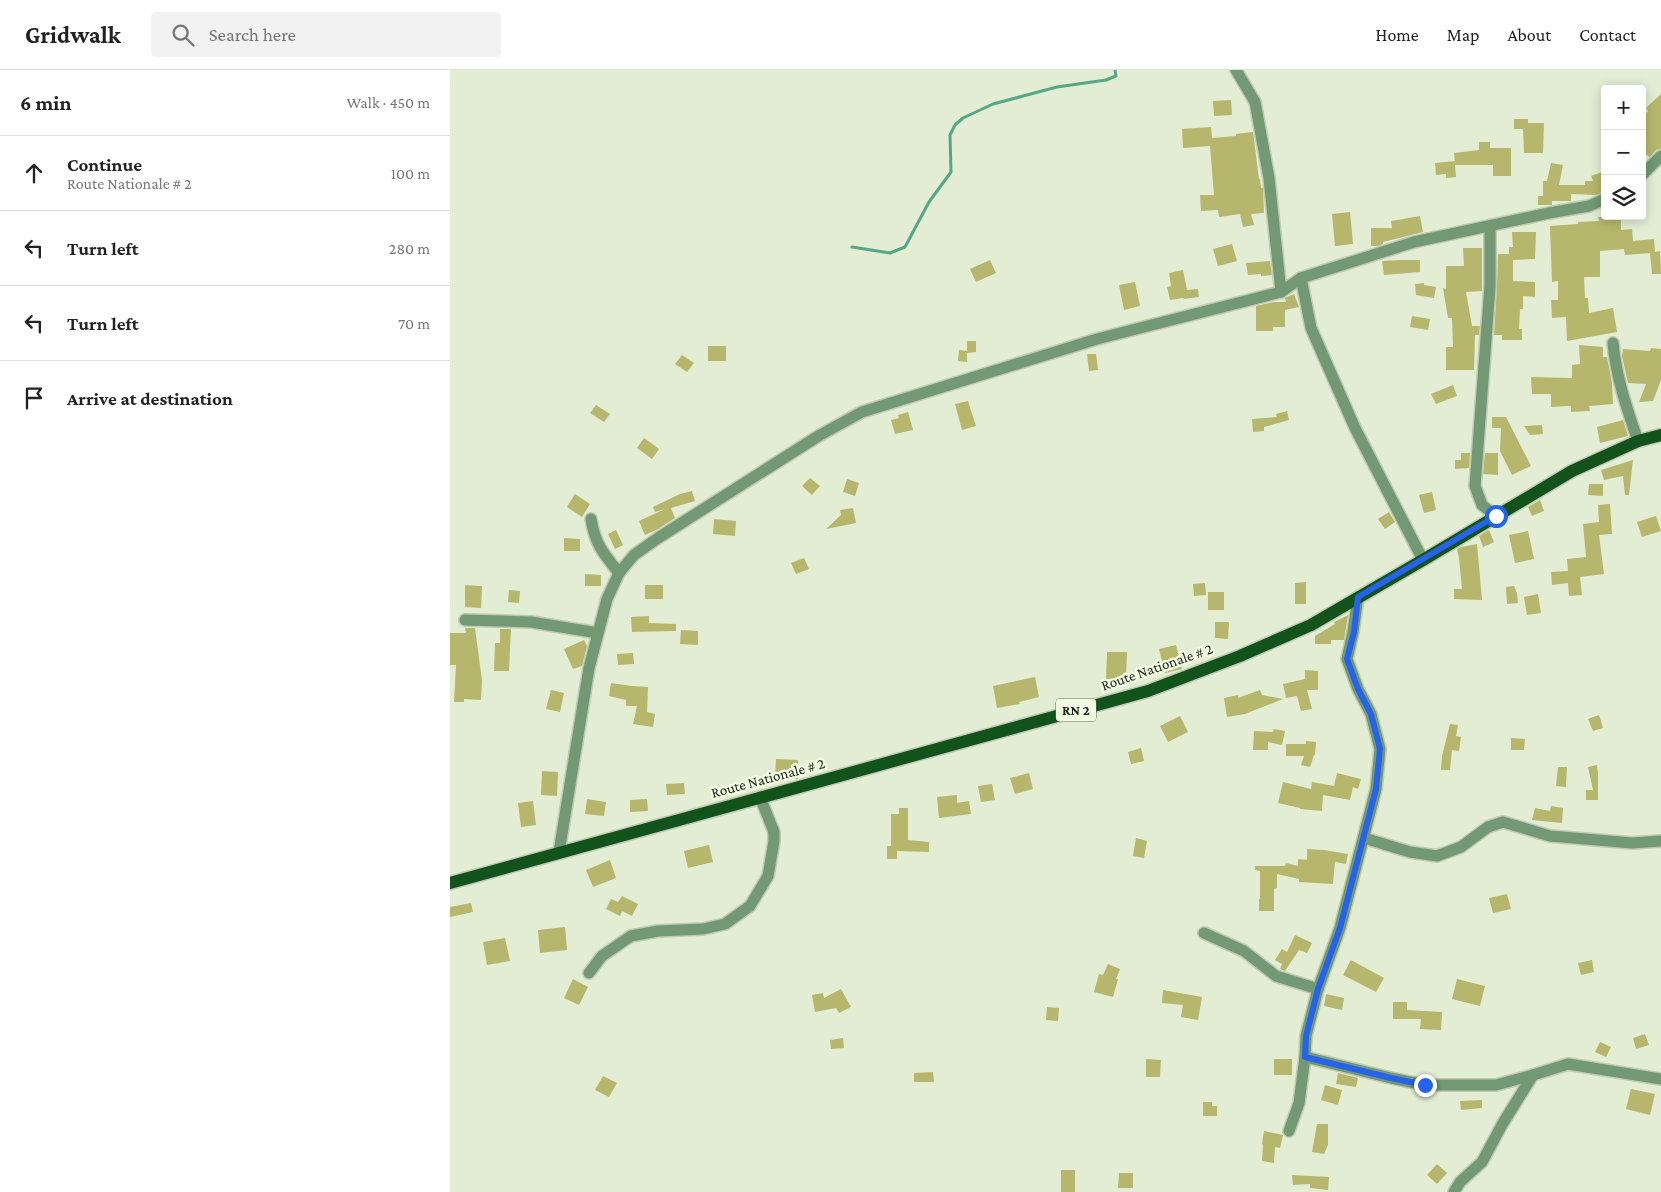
<!DOCTYPE html>
<html lang="en">
<head>
<meta charset="utf-8">
<style>
  :root { --surface:#fff; --page:#f2f2f2; --text:#222; --muted:#767676; --line:#e0e0e0 }
  body { margin:0; font-family:"Crimson Pro",serif; background:var(--page); color:var(--text) }
  .controls { position:absolute; right:15px; top:15px; display:grid; overflow:hidden; border-radius:5px; box-shadow:0 2px 12px #0003 }
  .controls button { width:45px; height:45px; display:grid; place-items:center; padding:0; border:0; border-bottom:1px solid var(--line); background:var(--surface); color:var(--text); font:25px sans-serif }
  .stop { position:absolute; width:15px; height:15px; margin:-11px; border:4px solid #2563eb; border-radius:50%; background:#fff }
  .stop.end { background:#2563eb; border-color:#fff; box-shadow:0 1px 5px #0008 }
  .list { margin:0; padding:0; list-style:none }
  h2 { display:flex; justify-content:space-between; align-items:center; height:65px; margin:0; padding:0 20px; font-size:21px }
  h2 small { font-size:16px; font-weight:400; color:var(--muted) }
  .list li { display:grid; grid-template-columns:32px 1fr auto; gap:15px; align-items:center; box-sizing:border-box; height:75px; padding:0 20px; border-top:1px solid var(--line) }
  .list b { display:block; font-size:19px; white-space:nowrap }
  .list p { margin:0; font-size:16px; white-space:nowrap; color:var(--muted) }
  .list em { font-size:16px; font-style:normal; color:var(--muted) }
  .icon { flex:none; width:28px; height:28px; fill:none; stroke:currentColor; stroke-width:2; stroke-linecap:round; stroke-linejoin:round }
  .map { position:relative; flex:none; width:1211px; height:1122px; overflow:hidden }
  header { display:flex; align-items:center; gap:30px; box-sizing:border-box; height:70px; padding:0 25px; background:var(--surface); border-bottom:1px solid var(--line) }
  header strong { font-size:24px }
  nav { display:flex; gap:28px; margin-inline-start:auto; font-size:18px }
  .search { width:350px; height:45px; background:var(--page); display:flex; align-items:center; gap:12px; box-sizing:border-box; padding:0 18px; border-radius:5px; color:var(--muted); font-size:19px }
  main { display:flex }
  aside { flex:1; background:var(--surface) }
  .map>svg:first-child { display:block }
  .lines { fill:none; stroke-linecap:round; stroke-linejoin:round }
  .stream { stroke:#56a785; stroke-width:3 }
  .building { fill:#b6b66c }
  .street-casing { stroke:#bfc9b3; stroke-width:14 }
  .primary-casing { stroke:#bfc9b3; stroke-width:15 }
  .street { stroke:#729973; stroke-width:11 }
  .primary { stroke:#12531c; stroke-width:12 }
  .route { stroke:#2563eb; stroke-width:6 }
  .labels { text-anchor:middle; stroke-width:5; stroke-linejoin:round; paint-order:stroke }
  .shield { fill:#effae1; stroke:#5f6557; stroke-width:1 }
  .shield-label { font-size:14px; font-weight:bold; fill:#21251c }
  .street-label { font-size:15px; fill:#21251c; stroke:#effae1 }
</style>
</head>
<body>
<header>
<strong>Gridwalk</strong>
<div class="search"><svg class="icon" aria-label="search" viewBox="0 0 24 24"><circle cx="10" cy="10" r="6"/><path d="M15 15l6 6"/></svg>Search here</div>
<nav><a>Home</a><a>Map</a><a>About</a><a>Contact</a></nav>
</header>
<main>
<aside>
<h2>6 min<small>Walk · 450 m</small></h2>
<ul class="list">
<li><svg class="icon" aria-label="ahead" viewBox="0 0 24 24"><path d="M12 20V5M6 11l6-6 6 6"/></svg><div><b>Continue</b><p>Route Nationale # 2</p></div><em>100 m</em></li>
<li><svg class="icon" aria-label="left" viewBox="0 0 24 24"><path d="M17 20v-9H6M10 6l-5 5 5 5"/></svg><div><b>Turn left</b></div><em>280 m</em></li>
<li><svg class="icon" aria-label="left" viewBox="0 0 24 24"><path d="M17 20v-9H6M10 6l-5 5 5 5"/></svg><div><b>Turn left</b></div><em>70 m</em></li>
<li><svg class="icon" aria-label="arrive" viewBox="0 0 24 24"><path d="M6 21V4h12l-3 4 3 4H6"/></svg><div><b>Arrive at destination</b></div></li>
</ul>
</aside>
<div class="map">
<svg width="1211" height="1122" viewBox="0 0 1211 1122">
  <rect width="100%" height="100%" fill="#e2edd4"/>
  <g class="lines">
    <polyline class="stream" points="402,177 440,183 455,177 479,132 501,102 500,65 505,55 513,48 543,34 607,17 656,10 666,6 665,0"/>
  </g>
  <g class="building">
    <polygon points="1211,24 1211,79 1206,80 1200,87 1192,82 1192,71 1195,66 1192,63 1192,49 1198,41 1196,38"/>
    <polygon points="781,30 782,45 764,46 763,31"/>
    <polygon points="1064,49 1078,49 1078,53 1094,53 1093,83 1074,83 1073,59 1064,59"/>
    <polygon points="761,57 762,68 786,66 786,64 803,62 809,109 810,109 811,118 813,118 814,143 801,144 804,155 793,157 790,144 769,147 768,140 751,141 750,125 764,125 760,76 733,78 732,59"/>
    <polygon points="1029,72 1040,72 1040,78 1061,78 1061,106 1043,106 1043,95 1005,95 1006,107 996,108 996,104 986,105 985,93 1005,91 1005,93 1004,83 1029,80"/>
    <polygon points="1101,93 1113,95 1109,115 1135,115 1135,111 1143,111 1141,106 1152,102 1155,110 1155,122 1146,125 1121,124 1121,131 1102,131 1102,135 1088,135 1088,126 1093,126 1093,111 1097,111"/>
    <polygon points="900,142 903,174 885,176 882,144"/>
    <polygon points="970,146 973,162 933,172 933,174 928,176 921,176 921,158 942,158 941,151"/>
    <polygon points="1171,146 1171,160 1182,159 1183,171 1204,169 1205,182 1210,181 1211,204 1202,204 1200,183 1175,185 1174,179 1150,181 1150,207 1134,207 1135,228 1138,228 1139,243 1163,238 1167,262 1117,271 1116,247 1102,248 1101,230 1108,230 1108,211 1102,212 1100,156 1128,154 1128,152 1149,151 1148,147"/>
    <polygon points="1062,162 1086,162 1085,189 1063,190 1063,211 1085,212 1085,227 1073,226 1073,239 1070,239 1069,259 1072,259 1072,270 1052,270 1052,265 1044,265 1047,216 1048,184 1059,184 1059,177 1063,177"/>
    <polygon points="782,174 787,191 768,196 763,179"/>
    <polygon points="1013,178 1032,178 1032,221 1016,222 1022,256 1030,256 1029,265 1025,265 1024,300 996,300 996,277 1003,277 1002,248 998,248 993,218 996,219 996,196 1014,196"/>
    <polygon points="540,190 546,203 526,212 520,199"/>
    <polygon points="951,190 970,190 970,202 934,205 932,191"/>
    <polygon points="820,191 822,205 811,206 811,204 798,205 796,193"/>
    <polygon points="733,200 737,220 748,219 749,227 734,229 733,228 720,230 717,217 721,216 719,203"/>
    <polygon points="685,212 690,236 674,240 669,215"/>
    <polygon points="974,213 974,215 986,217 984,228 966,225 965,214"/>
    <polygon points="844,224 849,237 835,240 835,257 823,257 823,261 806,261 806,236 824,232 836,232 835,228"/>
    <polygon points="962,246 980,249 978,260 960,257"/>
    <polygon points="517,271 526,271 526,282 517,283 517,292 508,291 509,280 517,281"/>
    <polygon points="1129,275 1153,277 1153,287 1157,287 1162,313 1163,334 1139,336 1140,341 1121,342 1121,336 1101,337 1101,324 1082,324 1081,307 1122,308 1122,295 1130,294"/>
    <rect x="258" y="276" width="18" height="15"/>
    <polygon points="1201,278 1211,279 1211,310 1203,331 1189,332 1196,314 1178,313 1172,286 1173,279 1200,281"/>
    <polygon points="637,284 646,284 648,300 639,301"/>
    <polygon points="232,285 244,293 237,302 225,294"/>
    <polygon points="1003,315 1007,326 986,334 981,324"/>
    <polygon points="518,331 526,356 512,360 505,334"/>
    <polygon points="146,335 160,344 154,352 140,343"/>
    <polygon points="837,341 839,350 814,357 814,361 803,362 802,349 827,347 826,344"/>
    <polygon points="458,342 463,360 445,364 441,350 449,348 448,345"/>
    <polygon points="1042,347 1056,347 1081,396 1062,405 1050,381 1051,358 1042,358"/>
    <polygon points="1173,350 1178,366 1150,373 1147,357"/>
    <polygon points="1092,355 1093,364 1080,365 1074,356"/>
    <polygon points="194,368 209,379 202,389 187,378"/>
    <polygon points="1011,383 1020,383 1019,398 1005,399 1005,390 1011,390"/>
    <polygon points="1035,383 1048,383 1048,405 1033,404"/>
    <polygon points="1183,390 1179,425 1175,425 1173,406 1154,410 1151,400"/>
    <polygon points="360,408 370,416 362,425 352,416"/>
    <polygon points="397,409 409,413 405,426 393,422"/>
    <polygon points="1139,414 1153,414 1153,426 1138,425"/>
    <polygon points="242,421 245,431 221,438 225,448 208,459 195,465 189,451 215,439 205,442 203,437 230,424"/>
    <polygon points="982,422 986,440 974,443 969,425"/>
    <polygon points="125,424 140,434 132,447 117,437"/>
    <polygon points="1090,430 1094,441 1082,446 1078,437"/>
    <polygon points="1160,434 1162,464 1149,465 1154,504 1130,507 1132,525 1119,526 1118,513 1102,515 1101,502 1118,501 1117,489 1136,487 1133,454 1149,452 1148,435"/>
    <polygon points="403,438 406,453 376,459 391,445 390,440"/>
    <polygon points="939,442 945,452 935,459 928,449"/>
    <polygon points="1206,446 1211,461 1192,467 1187,452"/>
    <polygon points="264,449 286,451 285,466 263,464"/>
    <polygon points="166,460 173,475 165,479 158,464"/>
    <polygon points="1039,460 1044,472 1033,477 1029,466"/>
    <polygon points="1078,461 1084,489 1065,493 1059,465"/>
    <polygon points="114,468 130,469 130,481 114,481"/>
    <polygon points="1027,474 1032,530 1004,529 1004,519 1012,519 1009,488 1007,479 1011,477"/>
    <polygon points="354,488 359,499 346,504 341,493"/>
    <polygon points="135,504 151,505 151,516 135,516"/>
    <polygon points="856,512 856,534 845,534 845,513"/>
    <polygon points="755,513 756,525 744,526 743,514"/>
    <polygon points="15,515 32,516 31,538 15,537"/>
    <rect x="195" y="515" width="18" height="14"/>
    <polygon points="1064,516 1067,523 1068,533 1057,534 1056,517"/>
    <polygon points="59,520 70,521 69,533 58,532"/>
    <rect x="758" y="522" width="16" height="18"/>
    <polygon points="1088,524 1091,543 1077,545 1074,527"/>
    <polygon points="898,545 894,570 881,570 881,574 865,574 865,566 885,554 884,552"/>
    <polygon points="199,546 199,553 226,554 226,561 182,562 181,547"/>
    <polygon points="765,552 779,552 778,569 765,568"/>
    <polygon points="15,558 25,558 32,611 31,630 14,629 14,632 4,632 6,595 0,595 0,563 16,563"/>
    <polygon points="50,559 61,559 59,601 44,601 45,573 50,573"/>
    <polygon points="231,560 248,561 248,575 230,574"/>
    <polygon points="134,570 137,576 132,596 123,599 114,579"/>
    <polygon points="726,575 732,599 715,603 709,579"/>
    <polygon points="657,582 677,582 676,609 656,609"/>
    <polygon points="183,583 184,594 168,595 167,584"/>
    <polygon points="855,600 868,601 868,620 857,620 862,639 851,641 847,626 836,628 833,614 855,609"/>
    <polygon points="585,607 589,627 569,632 570,634 547,638 543,616"/>
    <polygon points="161,613 182,616 198,617 197,642 205,644 203,657 183,654 187,636 176,636 176,630 159,626"/>
    <polygon points="101,620 114,623 110,642 96,639"/>
    <polygon points="810,620 812,625 833,629 795,644 777,647 774,628 788,625 788,628"/>
    <polygon points="1149,645 1153,658 1143,661 1138,649"/>
    <polygon points="730,646 738,662 718,672 710,656"/>
    <polygon points="1000,654 1008,655 1006,666 1011,667 1009,681 1002,680 1000,700 991,700 992,686"/>
    <polygon points="824,659 835,661 832,675 818,672 818,680 803,680 804,661 823,662"/>
    <polygon points="1061,668 1075,669 1074,680 1061,680"/>
    <polygon points="856,671 866,672 865,685 864,685 860,697 851,695 854,686 836,686 836,674 856,674"/>
    <polygon points="691,678 694,691 681,694 678,682"/>
    <polygon points="326,689 348,690 348,709 325,709"/>
    <polygon points="1147,695 1148,703 1148,730 1136,730 1136,720 1143,720 1138,697"/>
    <polygon points="1108,697 1117,697 1116,717 1106,716"/>
    <polygon points="92,701 108,702 107,726 91,725"/>
    <polygon points="579,703 583,719 565,724 560,708"/>
    <polygon points="887,703 911,709 908,719 903,717 900,730 873,725 872,741 850,739 850,738 828,733 833,712 861,719 862,712 884,716"/>
    <polygon points="234,713 235,724 217,725 216,714"/>
    <polygon points="542,714 545,730 531,732 528,716"/>
    <polygon points="507,725 507,733 519,731 521,744 489,748 487,727"/>
    <polygon points="137,729 156,732 154,746 135,744"/>
    <polygon points="197,729 198,741 180,742 180,730"/>
    <polygon points="83,731 86,755 71,757 68,733"/>
    <polygon points="1101,736 1113,738 1112,753 1082,750 1085,738 1100,741"/>
    <polygon points="449,738 458,738 458,770 479,772 479,782 447,781 447,789 437,789 437,776 441,776 441,744 449,744"/>
    <polygon points="686,768 697,771 694,788 683,786"/>
    <polygon points="259,775 263,792 238,798 234,781"/>
    <polygon points="857,779 874,780 898,784 896,794 885,792 883,814 849,812 849,809 827,804 827,818 824,819 824,841 809,841 809,829 810,829 810,801 805,800 805,796 835,796 836,793 848,796 848,789 857,790"/>
    <polygon points="160,790 166,808 143,817 136,800"/>
    <polygon points="1057,824 1061,839 1043,843 1039,828"/>
    <polygon points="172,826 188,834 182,846 172,841 170,846 156,839 161,829 168,832"/>
    <polygon points="21,833 23,842 0,847 0,837"/>
    <polygon points="115,857 117,880 90,883 88,860"/>
    <polygon points="845,865 862,873 857,883 849,880 835,901 830,899 832,894 825,890 832,879 837,882"/>
    <polygon points="55,868 60,891 37,895 33,872"/>
    <polygon points="901,890 934,908 926,922 893,905"/>
    <polygon points="1142,890 1144,902 1131,905 1128,893"/>
    <polygon points="658,894 670,899 666,909 668,909 663,927 644,922 649,904 653,905"/>
    <polygon points="123,909 138,917 129,935 114,928"/>
    <polygon points="1007,909 1035,916 1030,936 1002,929"/>
    <polygon points="391,919 401,937 389,943 386,938 365,942 362,925 373,923 374,928"/>
    <polygon points="713,920 752,927 748,950 731,947 733,935 712,933"/>
    <polygon points="876,924 894,928 892,940 874,936"/>
    <polygon points="943,932 957,932 957,940 992,942 991,960 970,959 971,949 943,949"/>
    <polygon points="597,937 609,938 608,951 596,950"/>
    <polygon points="1195,964 1199,975 1186,979 1183,968"/>
    <polygon points="393,968 394,978 381,979 380,970"/>
    <polygon points="1150,972 1161,977 1156,987 1145,982"/>
    <polygon points="696,989 711,990 710,1007 696,1007"/>
    <rect x="824" y="989" width="18" height="16"/>
    <polygon points="483,1002 484,1012 464,1012 464,1003"/>
    <polygon points="888,1003 908,1008 906,1017 886,1014"/>
    <polygon points="153,1006 167,1013 159,1027 145,1020"/>
    <polygon points="875,1015 892,1020 888,1035 871,1030"/>
    <polygon points="1181,1019 1205,1024 1200,1045 1176,1039"/>
    <polygon points="1032,1030 1032,1038 1011,1040 1010,1031"/>
    <polygon points="753,1032 762,1032 762,1036 767,1036 767,1046 753,1046"/>
    <polygon points="867,1054 878,1054 878,1075 874,1084 862,1082"/>
    <polygon points="814,1061 833,1065 830,1078 825,1077 824,1093 812,1091 813,1075 812,1074"/>
    <polygon points="987,1094 997,1103 987,1114 977,1105"/>
    <rect x="611" y="1100" width="14" height="22"/>
    <polygon points="669,1103 683,1103 683,1118 668,1118"/>
    <polygon points="842,1105 879,1107 878,1120 860,1118 860,1114 843,1115"/>
  </g>
  <g class="lines">
    <g class="street-casing">
      <g id="street">
        <polyline points="786,0 805,32 819,108 831,222"/>
        <polyline points="1192,105 1211,86"/>
        <polyline points="1040,156 1040,216 1025,416 1032,435 1046,446"/>
        <polyline points="851,208 861,258 905,358 973,490"/>
        <path d="M1163,273c3,34 14,66 25,98"/>
        <path d="M141,449c4,25 12,34 28,54"/>
        <polyline points="15,550 81,552 148,563"/>
        <polyline points="914,768 960,782 987,786 1011,777 1038,757 1053,752 1100,766 1182,773 1211,771"/>
        <polyline points="109,782 139,598 157,529 169,503 184,485 208,468 370,365 412,342 647,269 831,222 851,208 964,172 1099,143 1139,136 1155,129"/>
        <polyline points="754,863 794,881 826,906 868,919"/>
        <polyline points="139,903 152,886 181,866 208,861 253,859 275,854 300,836 318,806 324,771 324,762 310,727"/>
        <polyline points="855,987 941,1008 975,1015 1046,1015 1083,1005"/>
        <polyline points="839,1061 849,1033 855,987 856,966 868,919 890,858 926,719 930,679 921,644 908,619 897,589 903,562 908,527"/>
        <polyline points="1004,1122 1010,1112 1032,1092 1053,1053 1083,1005 1118,994 1211,1009"/>
      </g>
    </g>
    <g class="primary-casing">
      <polyline id="primary" points="0,813 698,621 790,586 861,555 973,490 1122,401 1188,371 1211,365"/>
    </g>
    <use href="#street" class="street"/>
    <use href="#primary" class="primary"/>
  </g>
  <g class="lines">
    <polyline class="route" points="975,1015 941,1008 855,987 856,966 868,919 890,858 926,719 930,679 921,644 908,619 897,589 904,562 908,527 1046,446"/>
  </g>
  <g class="labels">
    <rect class="shield" x="606" y="628.5" width="40" height="23" rx="4"/>
    <g class="shield-label">
      <text x="626" y="645">RN 2</text>
    </g>
    <g class="street-label">
      <text transform="translate(707 597) rotate(-19)" y="5">Route Nationale # 2</text>
      <text transform="translate(318 708) rotate(-15)" y="5">Route Nationale # 2</text>
    </g>
  </g>
</svg>
<div class="controls">
<button>+</button>
<button>−</button>
<button><svg class="icon" aria-label="layers" viewBox="0 0 24 24"><path d="M12 4l9 5-9 5-9-5zM3 14l9 5 9-5"/></svg></button>
</div>
<div class="stop" style="left:1046px;top:446px"></div>
<div class="stop end" style="left:975px;top:1015px"></div>
</div>
</main>
</body>
</html>
